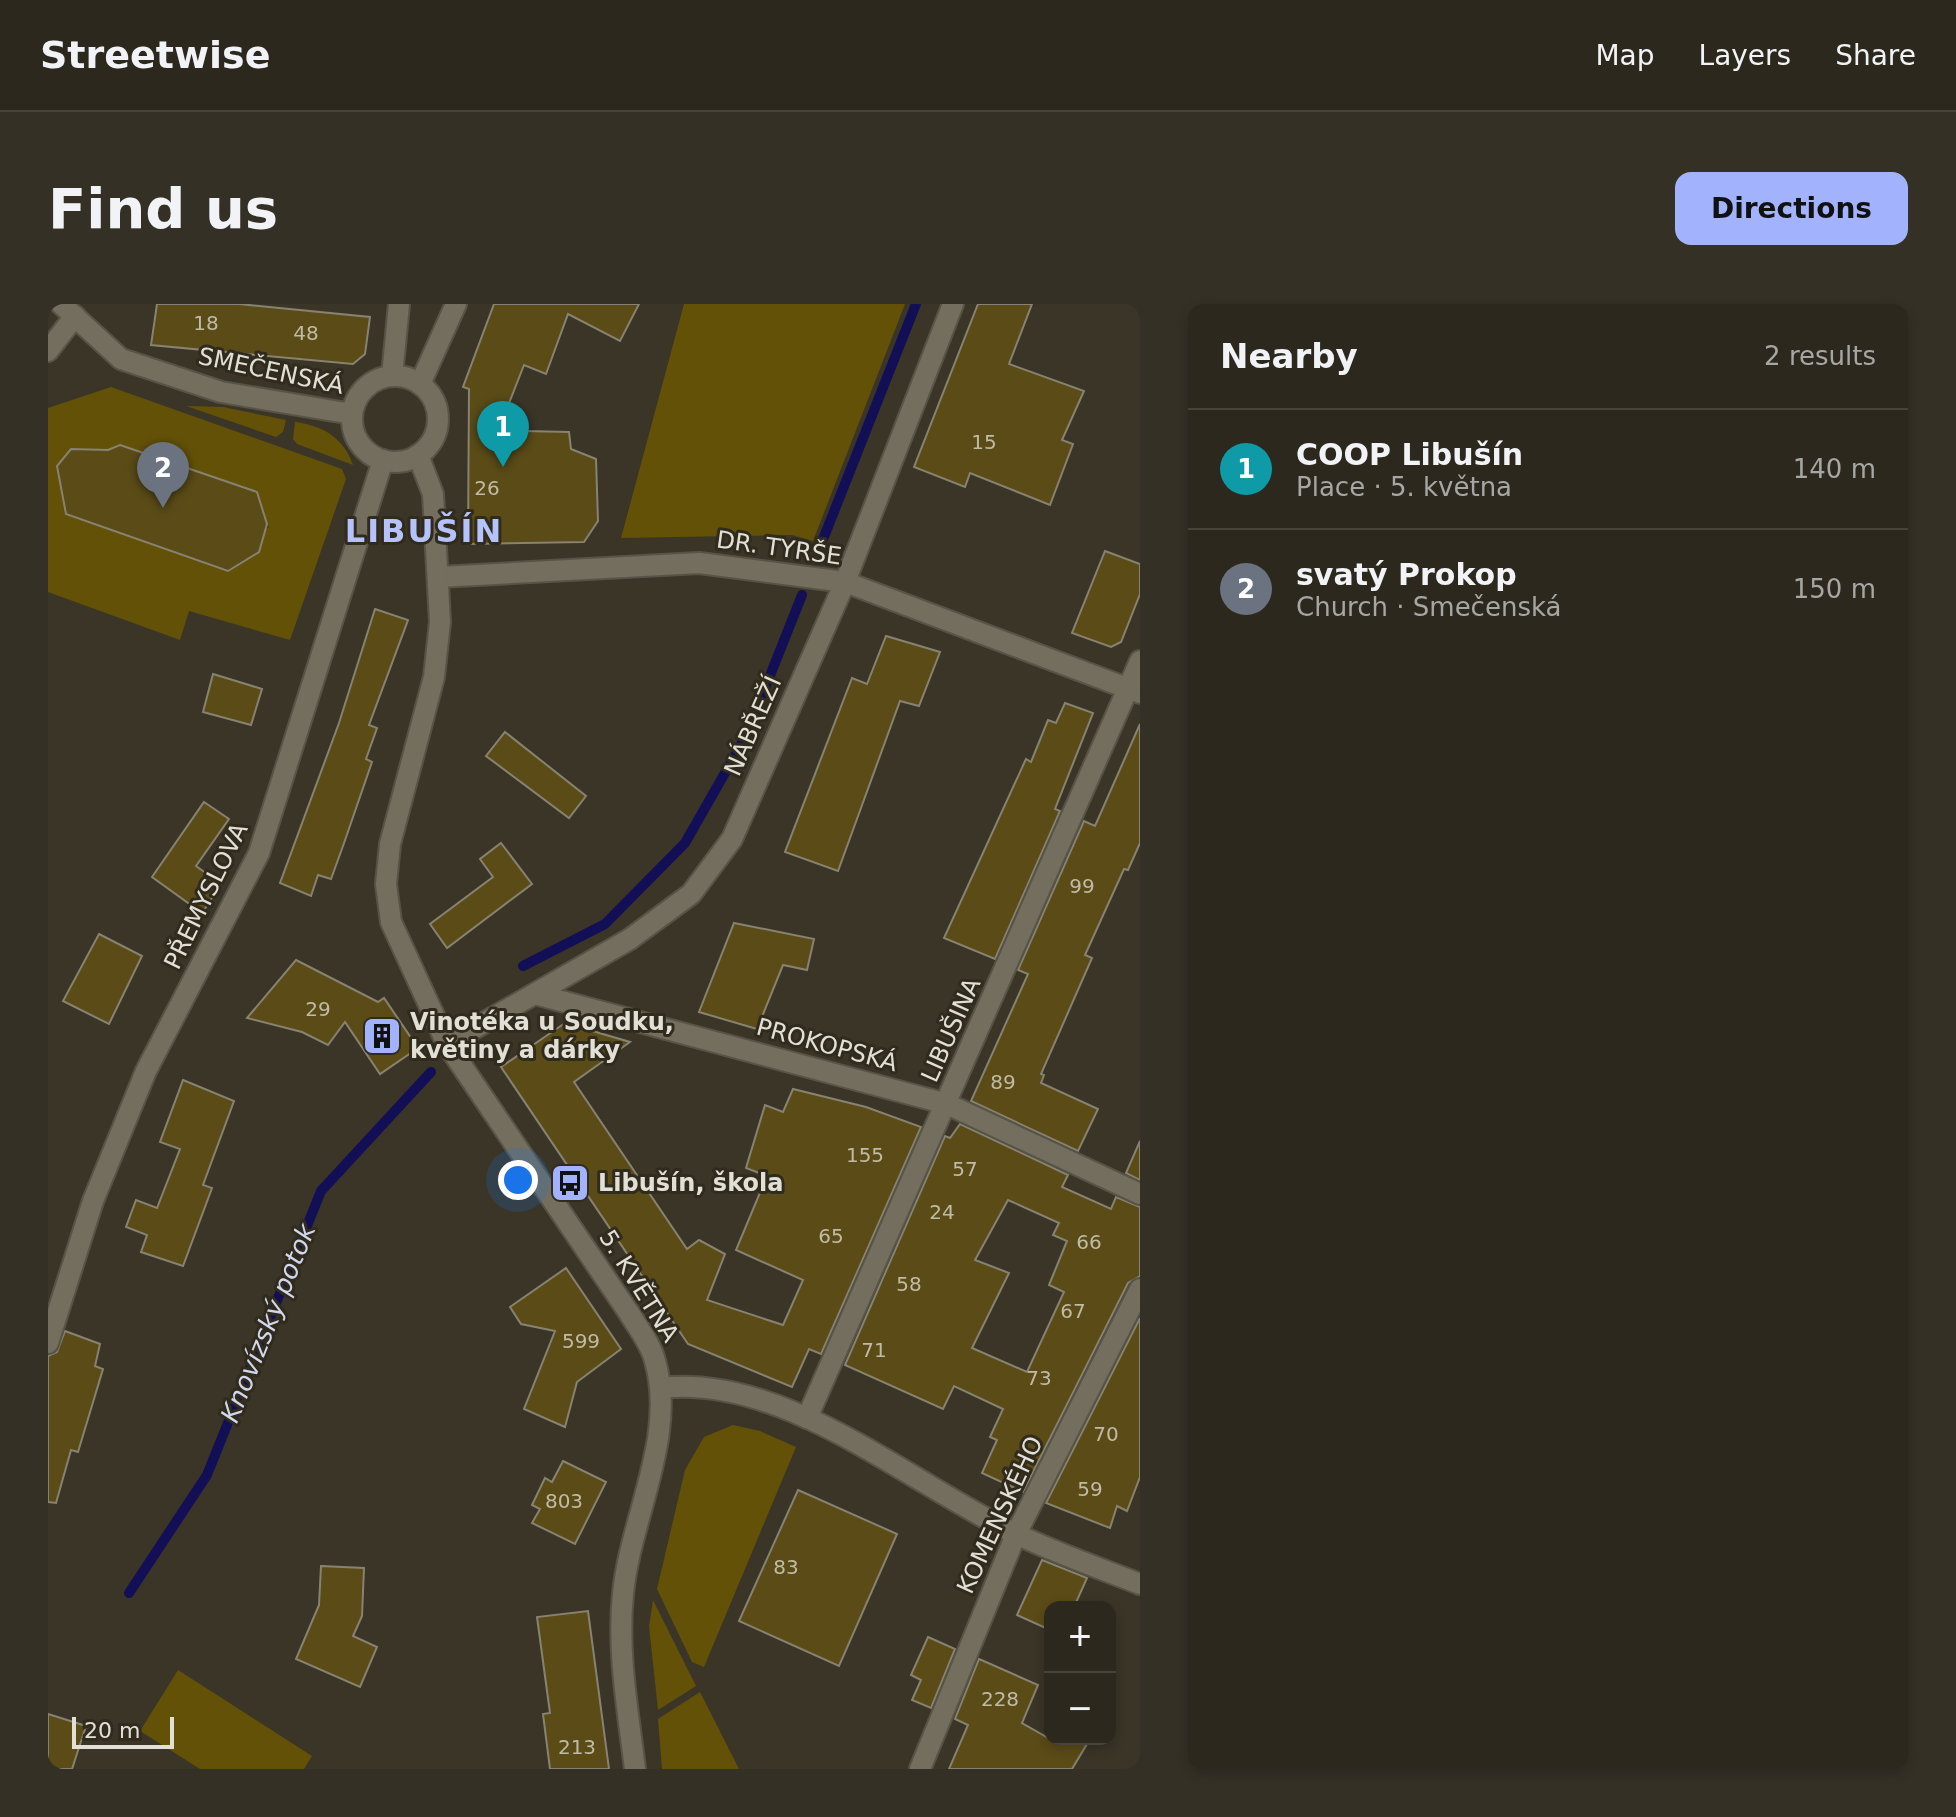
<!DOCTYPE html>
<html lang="en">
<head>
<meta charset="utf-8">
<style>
  :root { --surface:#2c281d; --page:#343026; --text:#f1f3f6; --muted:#a6a6a4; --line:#48443b; --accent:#a3b2fd }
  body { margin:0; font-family:"DejaVu Sans",sans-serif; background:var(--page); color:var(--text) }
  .controls { position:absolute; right:24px; bottom:24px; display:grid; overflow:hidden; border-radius:16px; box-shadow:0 4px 12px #0003 }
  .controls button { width:72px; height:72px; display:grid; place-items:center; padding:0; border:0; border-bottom:2px solid var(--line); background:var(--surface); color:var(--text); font:40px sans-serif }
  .scale { position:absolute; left:24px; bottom:20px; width:102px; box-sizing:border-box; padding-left:8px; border:4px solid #e2e0d6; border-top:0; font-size:22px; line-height:28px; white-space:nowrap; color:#e2e0d6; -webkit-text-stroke:6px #302b1d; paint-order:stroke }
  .you { position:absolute; left:470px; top:876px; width:28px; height:28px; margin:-20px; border:6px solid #fff; border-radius:50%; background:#1a73e8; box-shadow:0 0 0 12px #1a73e833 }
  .badge { display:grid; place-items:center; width:52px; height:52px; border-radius:50%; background:var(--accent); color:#fff; font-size:26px; font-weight:700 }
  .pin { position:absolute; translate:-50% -66px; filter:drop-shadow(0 2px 4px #0008) }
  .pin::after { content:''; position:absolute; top:42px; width:28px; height:24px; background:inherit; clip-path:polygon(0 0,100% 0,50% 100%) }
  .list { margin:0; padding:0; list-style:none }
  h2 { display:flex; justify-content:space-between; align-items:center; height:104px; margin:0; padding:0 32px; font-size:34px }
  h2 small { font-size:26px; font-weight:400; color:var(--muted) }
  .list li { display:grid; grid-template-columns:52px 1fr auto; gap:24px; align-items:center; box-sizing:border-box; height:120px; padding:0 32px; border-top:2px solid var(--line) }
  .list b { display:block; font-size:30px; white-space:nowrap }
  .list p { margin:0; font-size:26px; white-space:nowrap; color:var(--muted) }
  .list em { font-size:26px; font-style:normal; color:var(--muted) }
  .map { position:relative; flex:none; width:1092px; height:1465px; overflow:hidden; border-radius:16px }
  header { display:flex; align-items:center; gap:48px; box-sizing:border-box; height:112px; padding:0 40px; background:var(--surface); border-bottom:2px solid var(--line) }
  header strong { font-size:38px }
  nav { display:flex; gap:44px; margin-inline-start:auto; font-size:28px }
  .intro { display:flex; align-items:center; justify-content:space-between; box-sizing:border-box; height:192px; padding:0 48px }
  h1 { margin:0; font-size:56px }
  .button { padding:20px 36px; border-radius:16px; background:var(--accent); color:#111; font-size:28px; font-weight:700 }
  main { display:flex; gap:48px; padding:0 48px }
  aside { flex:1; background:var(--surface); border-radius:16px; box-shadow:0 4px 12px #0003 }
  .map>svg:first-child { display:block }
  .green { fill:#635108; fill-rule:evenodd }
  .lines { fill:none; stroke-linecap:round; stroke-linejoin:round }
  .stream { stroke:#130f56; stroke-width:10 }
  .building { fill:#5a4b17; stroke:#878271; stroke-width:2; fill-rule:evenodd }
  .street-casing { stroke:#575447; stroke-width:24 }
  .secondary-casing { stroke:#575447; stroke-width:24 }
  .street { stroke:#736e5e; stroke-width:20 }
  .secondary { stroke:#736e5e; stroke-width:20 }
  .labels { text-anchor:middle; stroke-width:6; stroke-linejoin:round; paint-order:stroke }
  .number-label { font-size:20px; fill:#c0bba6 }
  .street-label { font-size:24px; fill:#e2e0d6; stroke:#302b1d }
  .poi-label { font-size:24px; font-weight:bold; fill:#e2e0d6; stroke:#302b1d; text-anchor:start }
  .water-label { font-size:26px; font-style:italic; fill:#d2d7ed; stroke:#302b1d }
  .district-label { font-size:32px; font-weight:bold; letter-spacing:2px; fill:#b6c2fa; stroke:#302b1d }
</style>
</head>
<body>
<header>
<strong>Streetwise</strong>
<nav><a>Map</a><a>Layers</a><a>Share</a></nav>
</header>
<div class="intro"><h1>Find us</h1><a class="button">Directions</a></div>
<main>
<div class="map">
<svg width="1092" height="1465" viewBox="0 0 1092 1465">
  <rect width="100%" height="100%" fill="#3a3527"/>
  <g class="green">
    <polygon points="636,0 857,0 765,237 744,231 573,234"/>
    <path d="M63,83l231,82 4,10 -56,161 -101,-29 -9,29 -132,-48v-184zM31,145l5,5 60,-1 21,7 98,67 4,-3 2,3 -4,3 -7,23 -26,10 3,4 -4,2 -2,-5 -163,-49 3,-5 -6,-32 -6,-4 5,-1 1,-14 15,-5z"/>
    <polygon points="138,102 175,103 238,116 235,128 228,133"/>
    <path d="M247,118c28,4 48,15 58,43l-56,-21 -4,-5z"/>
    <polygon points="685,1121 712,1127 748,1143 656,1363 644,1358 609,1285 637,1166 656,1133"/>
    <polygon points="605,1296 648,1382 610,1406 601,1322"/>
    <polygon points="130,1366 264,1452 256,1465 152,1465 92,1427"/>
    <polygon points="652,1388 691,1465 614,1465 610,1415"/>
  </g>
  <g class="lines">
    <g class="stream">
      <polyline points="772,243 868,0"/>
      <polyline points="475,662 557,620 637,539 698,432 754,291"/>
      <polyline points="81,1289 159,1171 273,887 383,768"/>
    </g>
  </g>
  <g class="building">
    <polygon points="109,0 191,0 322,13 317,50 305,60 103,41"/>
    <polygon points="446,0 591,0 572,37 520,10 498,70 476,61 454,117 476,127 521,128 523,145 548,155 550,217 536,238 420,240 421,85 415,83"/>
    <polygon points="930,0 984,0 961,60 1036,87 1014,136 1025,140 1002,201 922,169 917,183 866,163"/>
    <polygon points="72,141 209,188 219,220 211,248 180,267 18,210 9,162 23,145 60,146"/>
    <polygon points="1057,247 1092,260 1092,290 1073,338 1063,343 1024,329"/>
    <polygon points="327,305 360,316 321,421 329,424 318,455 324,458 295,542 283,575 270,571 263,592 232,579 291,419"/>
    <polygon points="838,332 892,348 871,402 852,397 790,567 737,548 804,374 819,380"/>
    <polygon points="165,370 214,385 203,421 155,408"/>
    <polygon points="1017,399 1045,409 1007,505 1012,507 947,655 896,634 978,455 983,458 1000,416 1008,419"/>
    <polygon points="1092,420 1092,539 1080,566 1076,565 1037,651 1044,654 993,770 996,771 993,779 1050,805 1030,847 923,797 980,670 970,666 1036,517 1047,522"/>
    <polygon points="457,428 538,492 521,514 438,452"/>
    <polygon points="156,498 181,515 148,562 173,580 154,609 104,573"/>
    <polygon points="453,539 484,580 399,644 382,620 445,573 432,555"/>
    <polygon points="686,619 766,635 759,666 735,661 709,725 651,708"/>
    <polygon points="51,630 94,652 61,720 15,697"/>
    <polygon points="248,656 330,698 336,694 370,744 332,770 297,718 280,741 254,728 199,714"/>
    <polygon points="517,719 582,738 526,778 639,945 651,936 677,950 659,996 735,1021 755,976 688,946 719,872 698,864 717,801 735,808 745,785 818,803 873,823 773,1050 761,1045 744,1083 640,1040 453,763"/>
    <polygon points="135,776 186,797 155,881 164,884 135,962 93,948 99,931 78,923 88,896 109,904 132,845 112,838"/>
    <path d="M912,820l108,51 -6,12 49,22 5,-12 24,10v69l-12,7 -105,209 -41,-19 15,-33 -7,-3 13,-28 -49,-23 -11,23 -98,-44 100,-229 5,2zM960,896l51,23 -6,12 14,6 -18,44 15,7 -37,80 -55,-24 37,-75 -34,-13z"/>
    <polygon points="1092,837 1092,876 1078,869"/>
    <polygon points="518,964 573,1045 529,1078 517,1123 476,1105 507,1027 473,1020 462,1003"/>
    <polygon points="1092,1014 1092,1173 1079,1207 1069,1202 1062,1224 998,1199"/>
    <polygon points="17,1027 52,1040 47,1062 55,1065 30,1148 23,1146 8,1199 0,1198 0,1052 9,1048"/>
    <polygon points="515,1157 558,1178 527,1240 484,1219 492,1205 484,1201 497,1174 504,1178"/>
    <polygon points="750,1186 849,1230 791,1362 691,1317"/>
    <polygon points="994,1256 1039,1274 1026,1303 1002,1303 1002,1326 969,1311"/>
    <polygon points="273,1262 316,1264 314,1312 305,1332 329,1343 312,1383 248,1355 271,1301"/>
    <polygon points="540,1307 561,1465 502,1465 495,1410 502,1409 489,1313"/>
    <polygon points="880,1333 907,1345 883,1404 864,1396 873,1376 863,1371"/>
    <polygon points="931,1355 990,1381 974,1419 1002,1435 1042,1435 1024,1465 901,1465 920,1421 907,1415"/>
    <polygon points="0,1410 38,1422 24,1465 0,1465"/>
  </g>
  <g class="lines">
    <g class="street-casing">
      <g id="street">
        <polyline points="13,0 73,55 173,88 304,110"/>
        <polyline points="0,47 27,12"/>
        <polyline points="344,72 351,0"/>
        <polyline points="391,273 651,259 797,278 1092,389"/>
        <polyline points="487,690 899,800 1092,890"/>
        <polyline points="399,740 582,635 643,590 684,535 797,278 905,0"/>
        <path d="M613,1084c124,-14 248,95 355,146 40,19 83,34 124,50"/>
        <polyline points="759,1114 1092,357"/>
        <polyline points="872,1465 968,1230 1092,985"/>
      </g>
    </g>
    <g class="secondary-casing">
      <g id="secondary">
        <circle cx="347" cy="115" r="43"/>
        <polyline points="372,80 408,0"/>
        <path d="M370,151l15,39 7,128 -6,55 -44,167 -4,40 5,38 56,122 182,269c9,15 22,31 26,48 22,75 -25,158 -32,233 -6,58 5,117 12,175"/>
        <polyline points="0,1039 45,897 98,767 211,549 335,156"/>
      </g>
    </g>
    <use href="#street" class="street"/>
    <use href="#secondary" class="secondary"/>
  </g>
  <defs>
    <g id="building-square" transform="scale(2)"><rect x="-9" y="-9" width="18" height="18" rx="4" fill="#a3b2fd" stroke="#302b1d"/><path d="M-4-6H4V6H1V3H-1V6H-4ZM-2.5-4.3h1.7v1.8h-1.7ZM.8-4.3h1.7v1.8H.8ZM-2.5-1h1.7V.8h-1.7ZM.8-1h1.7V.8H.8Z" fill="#111"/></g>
    <g id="bus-square" transform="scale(2)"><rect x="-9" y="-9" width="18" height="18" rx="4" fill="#a3b2fd" stroke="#302b1d"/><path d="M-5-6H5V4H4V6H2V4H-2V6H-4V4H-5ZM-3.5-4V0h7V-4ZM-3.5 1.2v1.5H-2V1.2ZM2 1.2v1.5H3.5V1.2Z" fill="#111"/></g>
  </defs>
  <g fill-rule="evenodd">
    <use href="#building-square" x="334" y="732"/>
    <use href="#bus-square" x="522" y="879"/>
  </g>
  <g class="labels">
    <g class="number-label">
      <text x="158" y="26">18</text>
      <text x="258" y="36">48</text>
      <text x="936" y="145">15</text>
      <text x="439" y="191">26</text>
      <text x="1034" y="589">99</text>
      <text x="270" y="712">29</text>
      <text x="955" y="785">89</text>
      <text x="817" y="858">155</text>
      <text x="917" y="872">57</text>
      <text x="894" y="915">24</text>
      <text x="783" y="939">65</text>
      <text x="1041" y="945">66</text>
      <text x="861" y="987">58</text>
      <text x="1025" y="1014">67</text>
      <text x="533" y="1044">599</text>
      <text x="826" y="1053">71</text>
      <text x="991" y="1081">73</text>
      <text x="1058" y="1137">70</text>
      <text x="1042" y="1192">59</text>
      <text x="516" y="1204">803</text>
      <text x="738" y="1270">83</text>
      <text x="952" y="1402">228</text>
      <text x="529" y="1450">213</text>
    </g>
    <g class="street-label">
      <text transform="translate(223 67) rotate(12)" y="8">SMEČENSKÁ</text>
      <text transform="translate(731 244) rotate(8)" y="8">DR. TYRŠE</text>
      <text transform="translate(705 422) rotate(-66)" y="8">NÁBŘEŽÍ</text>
      <text transform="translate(158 592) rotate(-64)" y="8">PŘEMYSLOVA</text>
      <text transform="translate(903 726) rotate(-66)" y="8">LIBUŠINA</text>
      <text transform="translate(779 741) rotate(15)" y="8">PROKOPSKÁ</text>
      <text transform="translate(591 982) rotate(58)" y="8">5. KVĚTNA</text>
      <text transform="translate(952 1211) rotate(-65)" y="8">KOMENSKÉHO</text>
    </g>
    <g class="poi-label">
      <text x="362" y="726">Vinotéka u Soudku,<tspan x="362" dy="28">květiny a dárky</tspan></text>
      <text x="550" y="887">Libušín, škola</text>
    </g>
    <g class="water-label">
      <text transform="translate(220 1019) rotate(-68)" y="9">Knovízský potok</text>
    </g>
    <g class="district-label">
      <text x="376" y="238">LIBUŠÍN</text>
    </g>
  </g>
</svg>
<div class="controls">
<button>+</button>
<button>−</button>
</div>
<div class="scale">20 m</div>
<div class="you"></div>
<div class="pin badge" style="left:455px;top:163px;background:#0f9aa8">1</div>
<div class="pin badge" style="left:115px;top:204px;background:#6b7280">2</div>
</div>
<aside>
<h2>Nearby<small>2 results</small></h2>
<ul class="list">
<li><span class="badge" style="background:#0f9aa8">1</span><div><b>COOP Libušín</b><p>Place · 5. května</p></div><em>140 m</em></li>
<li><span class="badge" style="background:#6b7280">2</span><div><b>svatý Prokop</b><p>Church · Smečenská</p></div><em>150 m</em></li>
</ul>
</aside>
</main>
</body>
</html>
